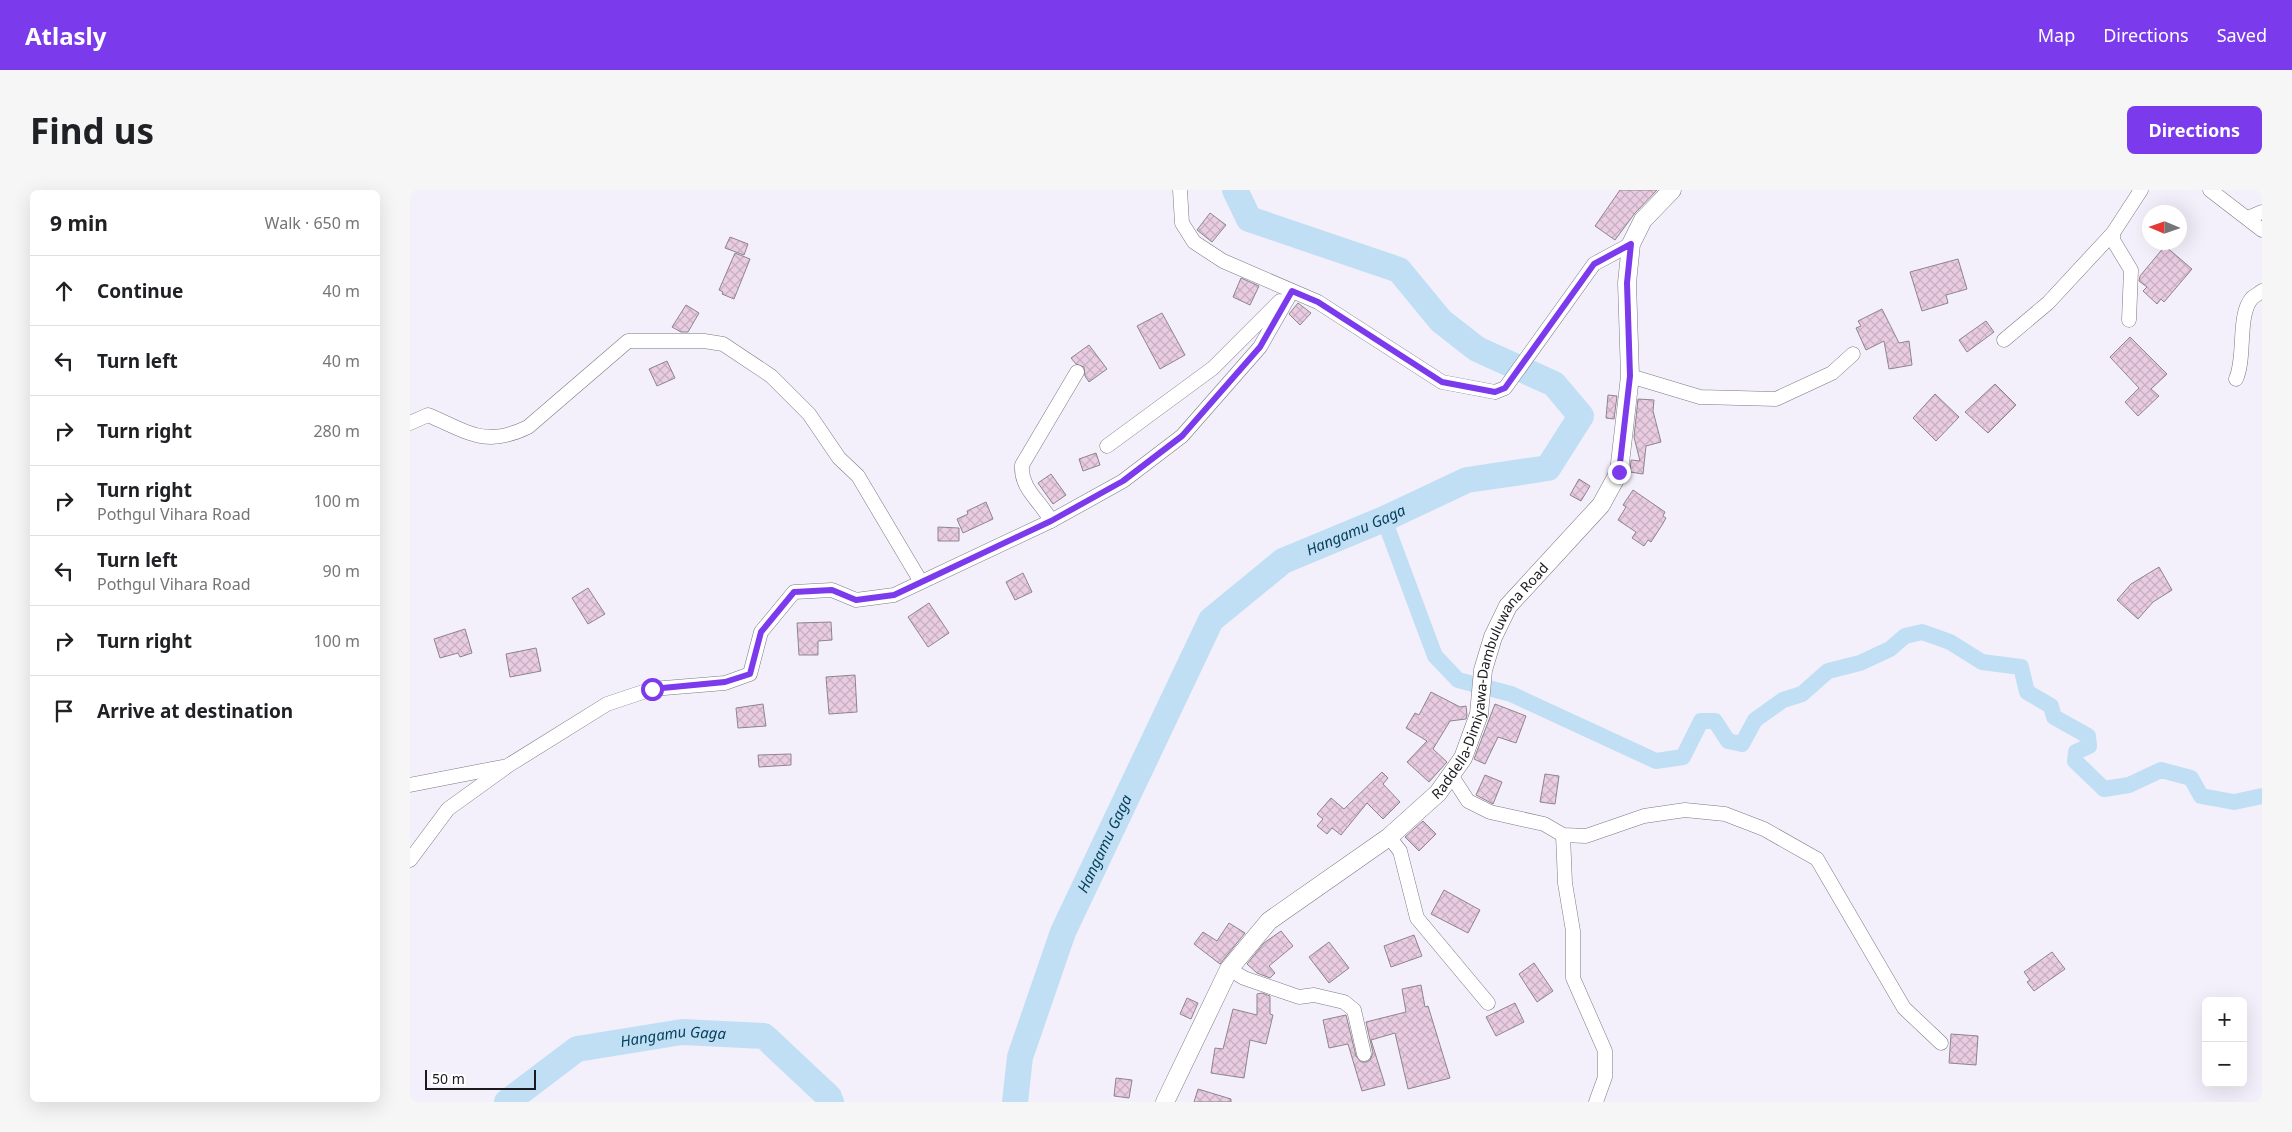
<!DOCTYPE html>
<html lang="en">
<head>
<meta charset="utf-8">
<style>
  :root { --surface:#fff; --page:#f6f6f6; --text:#202124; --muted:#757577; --line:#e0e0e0; --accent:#7c3aed }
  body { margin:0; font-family:"Noto Sans",sans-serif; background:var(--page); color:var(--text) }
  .controls { position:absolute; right:15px; bottom:15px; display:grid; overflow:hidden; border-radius:8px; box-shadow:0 5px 20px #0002 }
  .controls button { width:45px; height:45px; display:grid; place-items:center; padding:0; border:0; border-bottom:1px solid var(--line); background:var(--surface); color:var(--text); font:25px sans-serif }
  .compass { position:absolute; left:1732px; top:15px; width:45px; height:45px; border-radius:50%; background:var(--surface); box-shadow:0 5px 20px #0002; rotate:272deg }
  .scale { position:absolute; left:15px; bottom:12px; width:111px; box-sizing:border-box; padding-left:5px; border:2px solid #1b1a1e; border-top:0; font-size:14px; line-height:18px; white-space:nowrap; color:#1b1a1e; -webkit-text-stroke:4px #fff; paint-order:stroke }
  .stop { position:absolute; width:15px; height:15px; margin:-11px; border:4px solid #7c3aed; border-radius:50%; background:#fff }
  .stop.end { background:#7c3aed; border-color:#fff; box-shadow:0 1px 5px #0008 }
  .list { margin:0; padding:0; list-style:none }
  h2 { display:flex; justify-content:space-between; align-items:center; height:65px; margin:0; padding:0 20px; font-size:21px }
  h2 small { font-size:16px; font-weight:400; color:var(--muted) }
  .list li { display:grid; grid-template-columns:32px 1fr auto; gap:15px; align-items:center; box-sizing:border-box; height:70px; padding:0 20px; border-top:1px solid var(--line) }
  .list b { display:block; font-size:19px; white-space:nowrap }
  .list p { margin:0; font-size:16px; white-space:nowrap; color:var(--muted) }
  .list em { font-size:16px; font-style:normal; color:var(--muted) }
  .icon { flex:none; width:28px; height:28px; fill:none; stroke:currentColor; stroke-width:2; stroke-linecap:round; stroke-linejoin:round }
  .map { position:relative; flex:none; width:1852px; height:912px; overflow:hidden; border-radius:8px }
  header { display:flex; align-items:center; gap:30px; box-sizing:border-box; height:70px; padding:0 25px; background:var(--accent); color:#fff }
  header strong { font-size:24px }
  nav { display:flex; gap:28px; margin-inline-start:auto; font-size:18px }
  .intro { display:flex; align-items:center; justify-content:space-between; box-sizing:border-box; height:120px; padding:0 30px }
  h1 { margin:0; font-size:35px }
  .button { padding:12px 22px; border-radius:8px; background:var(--accent); color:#fff; font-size:18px; font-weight:700 }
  main { display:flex; gap:30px; padding:0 30px }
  aside { flex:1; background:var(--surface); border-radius:8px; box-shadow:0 5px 20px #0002 }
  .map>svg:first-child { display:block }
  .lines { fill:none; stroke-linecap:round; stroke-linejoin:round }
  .canal { stroke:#c0dff4; stroke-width:16 }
  .river { stroke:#c0dff4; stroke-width:26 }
  .building { fill:url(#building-cross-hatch); stroke:#8e858c }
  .minor-casing { stroke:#7c7982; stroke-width:15 }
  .tertiary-casing { stroke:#7c7982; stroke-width:19 }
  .minor { stroke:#fff; stroke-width:14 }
  .tertiary { stroke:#fff; stroke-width:18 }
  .route { stroke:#7c3aed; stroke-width:6 }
  .labels { text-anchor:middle; stroke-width:4; stroke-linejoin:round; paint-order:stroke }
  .street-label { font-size:14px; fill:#1b1a1e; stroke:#fff }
  .water-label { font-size:15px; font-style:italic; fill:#033e5a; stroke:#fff }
</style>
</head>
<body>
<header>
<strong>Atlasly</strong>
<nav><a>Map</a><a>Directions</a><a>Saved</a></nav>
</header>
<div class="intro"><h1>Find us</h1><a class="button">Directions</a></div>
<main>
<aside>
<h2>9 min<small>Walk · 650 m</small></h2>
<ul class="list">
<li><svg class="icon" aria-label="ahead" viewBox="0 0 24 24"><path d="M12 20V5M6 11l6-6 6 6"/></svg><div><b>Continue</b></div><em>40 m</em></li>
<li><svg class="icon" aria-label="left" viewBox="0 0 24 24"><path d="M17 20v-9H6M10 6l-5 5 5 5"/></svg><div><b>Turn left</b></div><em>40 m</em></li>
<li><svg class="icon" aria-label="right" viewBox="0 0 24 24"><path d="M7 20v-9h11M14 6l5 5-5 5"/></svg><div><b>Turn right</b></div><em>280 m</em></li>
<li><svg class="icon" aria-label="right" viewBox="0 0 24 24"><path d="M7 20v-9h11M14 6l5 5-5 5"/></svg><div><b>Turn right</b><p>Pothgul Vihara Road</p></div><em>100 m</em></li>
<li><svg class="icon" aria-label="left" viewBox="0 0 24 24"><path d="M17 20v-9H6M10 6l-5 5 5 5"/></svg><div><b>Turn left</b><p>Pothgul Vihara Road</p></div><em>90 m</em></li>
<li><svg class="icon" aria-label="right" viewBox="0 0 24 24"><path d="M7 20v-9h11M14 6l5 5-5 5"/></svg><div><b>Turn right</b></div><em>100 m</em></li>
<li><svg class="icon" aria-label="arrive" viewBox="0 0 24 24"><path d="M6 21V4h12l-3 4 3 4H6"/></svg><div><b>Arrive at destination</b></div></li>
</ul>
</aside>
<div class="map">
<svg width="1852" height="912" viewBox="0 0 1852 912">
  <defs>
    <pattern id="building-cross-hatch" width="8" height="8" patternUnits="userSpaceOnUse" patternTransform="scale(1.25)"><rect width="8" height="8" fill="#e9cce2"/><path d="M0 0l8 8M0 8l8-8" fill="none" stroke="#c7afc1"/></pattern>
  </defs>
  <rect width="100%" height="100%" fill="#f4f0fb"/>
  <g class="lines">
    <polyline class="canal" points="974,329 1025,466 1048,490 1101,504 1246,571 1273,567 1291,531 1305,531 1318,551 1332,554 1345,530 1373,510 1392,504 1418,481 1450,473 1480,459 1495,446 1512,442 1540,452 1572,472 1611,477 1617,502 1641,516 1644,527 1678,546 1679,556 1666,562 1665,571 1694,599 1719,595 1751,580 1781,588 1791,606 1824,612 1852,606"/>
    <g class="river">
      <path id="s1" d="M97,912l70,-53 105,-17 82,4 65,61 2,5"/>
      <path id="s2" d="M605,912l5,-45 43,-125 148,-312 72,-59 101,-42 83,-39 81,-12 33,-52 -27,-32 -77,-35 -36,-28 -42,-51 -150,-51 -14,-29"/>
    </g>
  </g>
  <g class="building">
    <polygon points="1210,0 1247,0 1225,23 1205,50 1185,36"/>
    <polygon points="800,23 816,35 802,52 787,40"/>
    <polygon points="320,47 338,54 334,65 315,58"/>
    <polygon points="1755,56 1782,79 1754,112 1751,109 1747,114 1733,101 1737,97 1729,91 1730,86"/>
    <polygon points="325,63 340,69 324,109 312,104 313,102 309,100"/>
    <polygon points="1548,69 1557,99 1536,105 1538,113 1512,121 1500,82"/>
    <polygon points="831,88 849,96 840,115 823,107"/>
    <polygon points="888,113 901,123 890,135 879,124"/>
    <polygon points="276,115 289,123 278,142 271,142 262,137"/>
    <polygon points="1472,119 1489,153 1499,151 1502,175 1479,179 1474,151 1456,160 1446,138 1451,136 1448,131"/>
    <polygon points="752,123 775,165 750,179 727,136"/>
    <polygon points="1576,131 1584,142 1557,162 1549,150"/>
    <polygon points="1720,147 1757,184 1741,199 1749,206 1728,226 1715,212 1729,198 1700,167"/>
    <polygon points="679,155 697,179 679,192 675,186 674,177 666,174 661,168"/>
    <polygon points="257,171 265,188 247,196 239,179"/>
    <polygon points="1585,194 1606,215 1578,243 1555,222"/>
    <polygon points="1525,204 1549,227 1526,251 1503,228"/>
    <polygon points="1198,205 1207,206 1204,229 1196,228"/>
    <polygon points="1228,209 1244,210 1243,221 1251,252 1236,256 1233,284 1220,282 1221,270 1230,271 1224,247"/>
    <polygon points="686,263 690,275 673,281 669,269"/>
    <polygon points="641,284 656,305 643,314 628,293"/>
    <polygon points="1169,289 1180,296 1171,311 1160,305"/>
    <polygon points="1223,300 1255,322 1253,326 1256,328 1252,335 1241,352 1238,350 1234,356 1222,348 1226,342 1208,330 1216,317 1213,315"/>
    <polygon points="576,312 583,329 553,343 547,329 558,324 557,321"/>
    <polygon points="528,337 549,338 549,351 528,351"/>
    <polygon points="1749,377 1762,400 1743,412 1728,429 1707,410 1721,394"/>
    <polygon points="613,383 622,402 605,410 596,392"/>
    <polygon points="178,398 195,424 178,434 162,408"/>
    <polygon points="519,413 539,443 518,457 498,427"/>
    <polygon points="421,432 422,450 408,451 408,465 389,465 387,433"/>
    <polygon points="55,439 62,463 50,467 48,463 30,468 24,449"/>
    <polygon points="126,458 131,481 100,487 96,464"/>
    <polygon points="445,485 447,522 419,524 416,487"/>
    <polygon points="1021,502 1050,517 1056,516 1057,525 1056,529 1040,531 1023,559 1037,572 1019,592 997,572 1017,551 996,538 1005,523 1009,525"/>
    <polygon points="353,514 356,536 328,538 326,518"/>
    <polygon points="1085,514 1116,526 1106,553 1088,547 1075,574 1064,569"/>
    <polygon points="381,564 381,575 349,577 348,565"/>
    <polygon points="972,582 978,588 973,594 990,612 973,629 957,613 931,645 922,638 917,644 907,636 913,629 907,624 921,608 934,619"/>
    <polygon points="1135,584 1149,586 1145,614 1130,612"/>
    <polygon points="1075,585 1092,592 1083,614 1066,605"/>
    <polygon points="1013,631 1026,644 1009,661 995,647"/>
    <polygon points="1034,700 1070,720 1058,743 1021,724"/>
    <polygon points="819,733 835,743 810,774 784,754 793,742 807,751"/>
    <polygon points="871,741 883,756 859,776 865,783 860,788 847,783 837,774 854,753"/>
    <polygon points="1004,745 1012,766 981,777 974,756"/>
    <polygon points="919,752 939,778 919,793 899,767"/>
    <polygon points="1642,762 1655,779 1624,801 1617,792 1620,790 1614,782"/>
    <polygon points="1124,773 1143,801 1127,812 1109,784"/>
    <polygon points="1011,795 1015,817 1018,816 1040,888 998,899 985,843 961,850 975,895 952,901 938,854 919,858 913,830 936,825 946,866 951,872 956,872 960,870 963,863 956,832 996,822 992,799"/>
    <polygon points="852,803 860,806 860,824 863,825 856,854 840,850 834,888 801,883 805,858 813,859 823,819 847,825 847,804"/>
    <polygon points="777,808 788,813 781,829 770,824"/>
    <polygon points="1105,813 1114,832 1086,846 1076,827"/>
    <polygon points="1541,844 1568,846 1566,875 1539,873"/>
    <polygon points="706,888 722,890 719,908 704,906"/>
    <polygon points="788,899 821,909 821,912 784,912"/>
  </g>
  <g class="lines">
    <g class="minor-casing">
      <g id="minor">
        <polyline points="770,0 772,33 784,52 813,71 908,112 1032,192 1085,202 1095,198 1184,74 1221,54"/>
        <polyline points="1800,0 1852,40"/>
        <polyline points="1838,28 1852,22"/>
        <polyline points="1719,130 1721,80 1703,50 1703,43 1731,0"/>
        <polyline points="1594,150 1638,113 1703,43"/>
        <polyline points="1220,186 1290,207 1366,209 1422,183 1443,164"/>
        <path d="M1826,189c10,-22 1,-64 16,-81 3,-2 7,-5 10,-7"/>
        <path d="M0,233l18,-8c40,17 57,33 100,12l100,-86h76l19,3 48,32 38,38 30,44 19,18 63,106"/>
        <polyline points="697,256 803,178 870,111"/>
        <path d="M641,331c-10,-20 -31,-32 -29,-56l55,-93"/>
        <polyline points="1041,585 1058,611 1080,622 1134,634 1153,645 1176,646 1234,626 1275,620 1315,624 1354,639 1407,669 1494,818 1531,853"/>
        <polyline points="0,595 92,577"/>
        <polyline points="1153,645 1155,693 1163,741 1163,788 1195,861 1195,887 1186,912"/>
        <polyline points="979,647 990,661 1007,728 1078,813"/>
        <polyline points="0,670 38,619 99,575 197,514 242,499 315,493 340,484 351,442 384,402 422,400 446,410 484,405 641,331 713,291 772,246 850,157 882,101"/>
        <polyline points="819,779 834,788 889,807 904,805 934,812 944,820 954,864"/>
      </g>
    </g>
    <g class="tertiary-casing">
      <g id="tertiary">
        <path id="s3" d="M755,912l64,-133 40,-48 120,-84 49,-44 25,-35 16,-44 4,-44 10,-33 15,-31 93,-101 18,-33 11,-96 -3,-93 4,-39 12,-24 29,-30"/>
      </g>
    </g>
    <use href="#minor" class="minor"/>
    <use href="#tertiary" class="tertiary"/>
  </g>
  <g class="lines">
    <polyline class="route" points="242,499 315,492 340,484 351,442 384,402 422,400 446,410 484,405 641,331 713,291 772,246 850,157 882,101 908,112 1032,192 1085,202 1095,198 1184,74 1221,54 1217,93 1220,186 1209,282"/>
  </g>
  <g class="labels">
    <g class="street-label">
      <text dy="5" stroke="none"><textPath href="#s3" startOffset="549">Raddella-Dimiyawa-Dambuluwana Road</textPath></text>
    </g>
    <g class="water-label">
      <text dy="5" stroke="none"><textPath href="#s2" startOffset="695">Hangamu Gaga</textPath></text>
      <text dy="5" stroke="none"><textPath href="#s2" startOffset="275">Hangamu Gaga</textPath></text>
      <text dy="5" stroke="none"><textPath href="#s1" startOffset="185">Hangamu Gaga</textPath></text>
    </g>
  </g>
</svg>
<div class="controls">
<button>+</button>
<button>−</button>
</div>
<svg class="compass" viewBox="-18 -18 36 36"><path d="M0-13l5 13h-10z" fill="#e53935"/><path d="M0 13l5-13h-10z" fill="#757577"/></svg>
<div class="scale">50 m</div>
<div class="stop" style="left:242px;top:499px"></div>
<div class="stop end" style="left:1209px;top:282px"></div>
</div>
</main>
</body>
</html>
